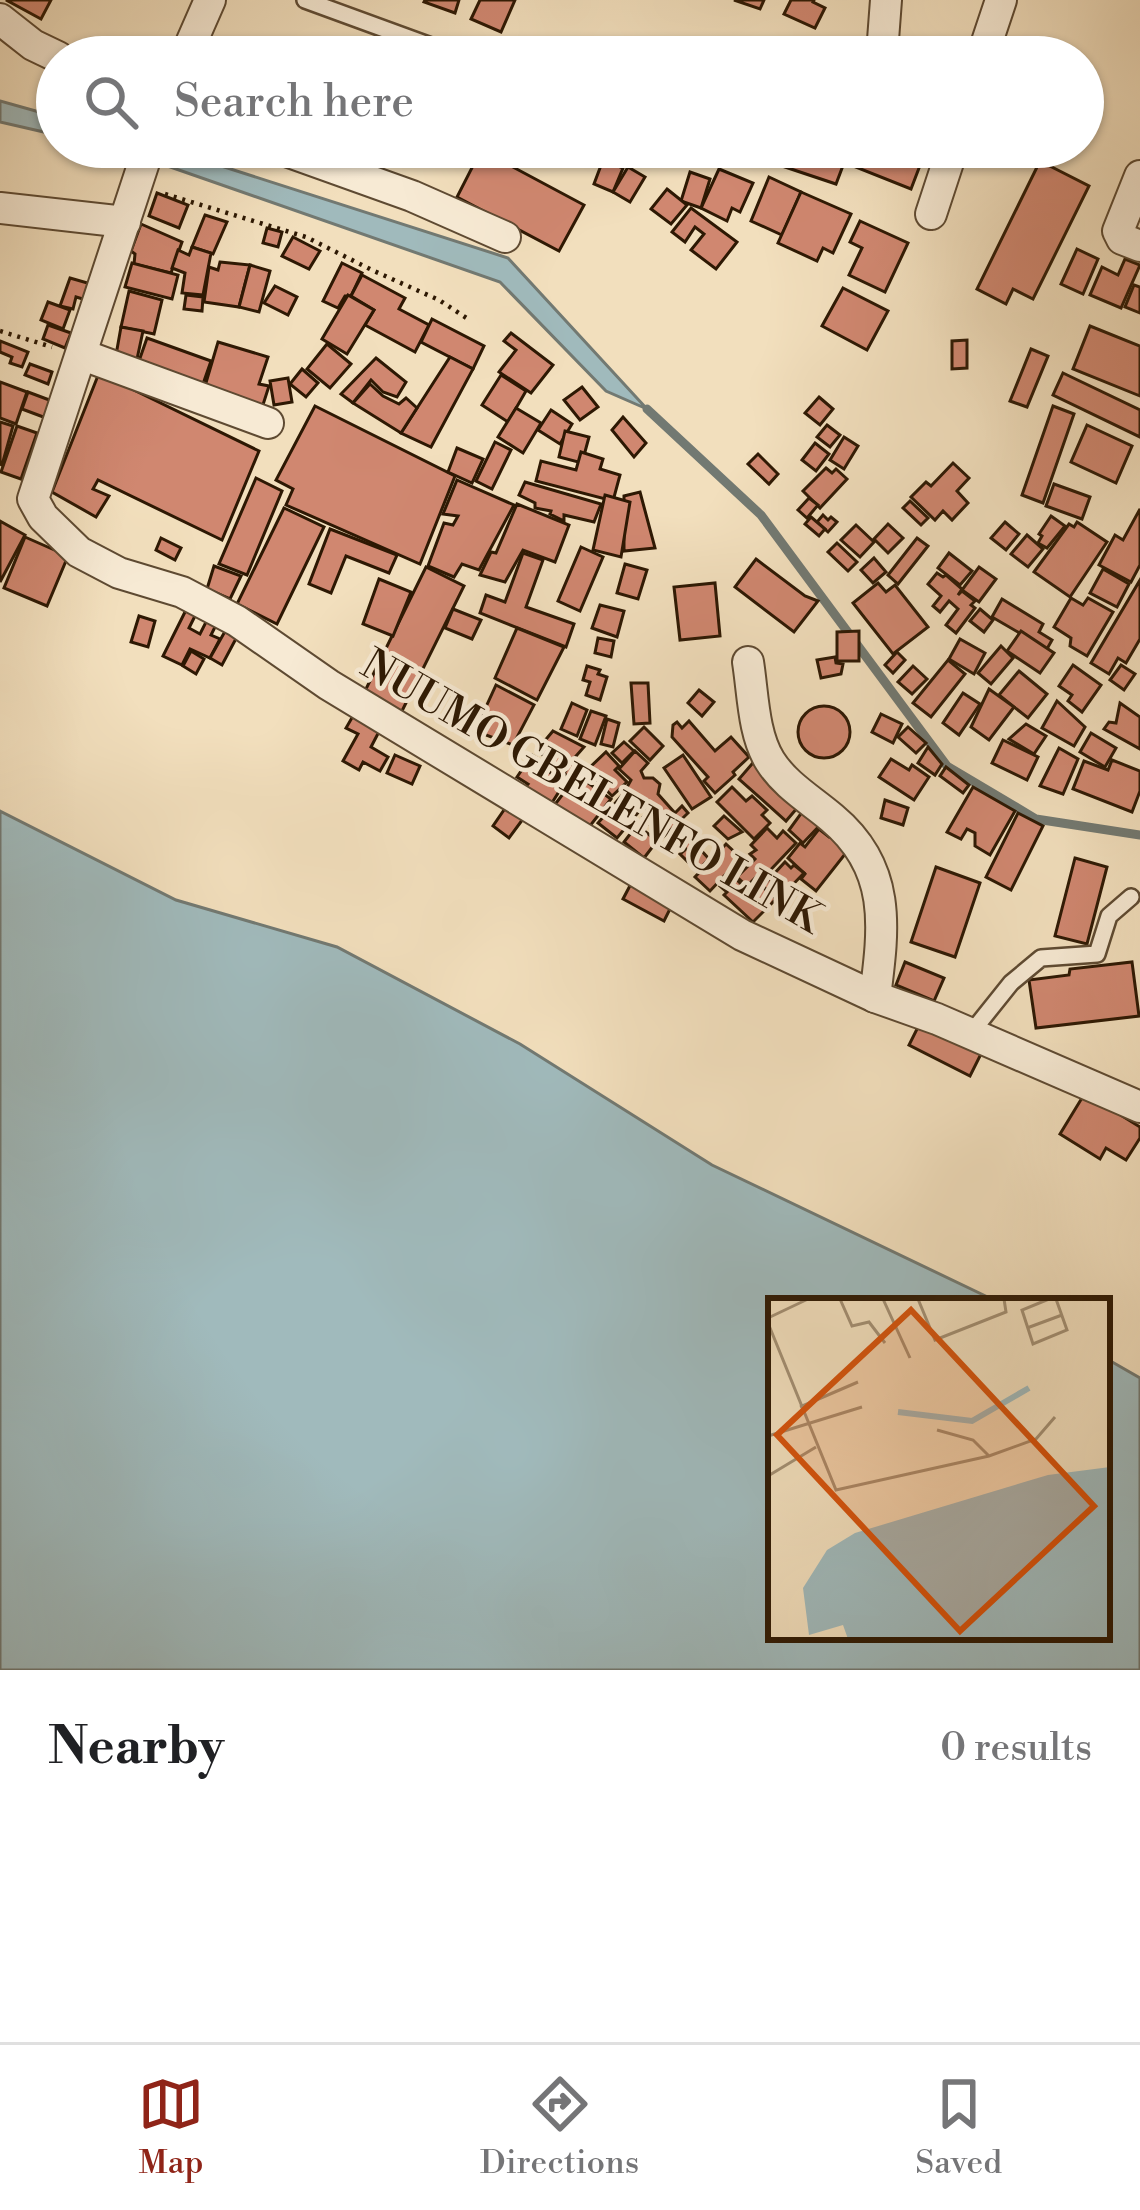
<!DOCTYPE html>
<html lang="en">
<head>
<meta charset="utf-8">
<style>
  :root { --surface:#fff; --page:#f6f6f6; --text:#202124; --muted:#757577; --line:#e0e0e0; --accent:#8f2418 }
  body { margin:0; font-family:"Libre Bodoni",serif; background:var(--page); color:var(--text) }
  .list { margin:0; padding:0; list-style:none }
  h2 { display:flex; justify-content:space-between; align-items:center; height:156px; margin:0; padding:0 48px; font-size:51px }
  h2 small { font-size:39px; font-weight:400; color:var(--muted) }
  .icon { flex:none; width:66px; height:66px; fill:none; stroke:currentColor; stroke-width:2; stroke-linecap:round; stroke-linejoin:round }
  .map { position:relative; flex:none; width:1140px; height:1670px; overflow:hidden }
  .search { position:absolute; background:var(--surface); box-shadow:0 3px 9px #0004; left:36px; right:36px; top:36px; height:132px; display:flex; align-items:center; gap:30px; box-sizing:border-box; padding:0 42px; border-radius:66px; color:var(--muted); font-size:45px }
  .sheet { height:372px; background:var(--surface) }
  nav { display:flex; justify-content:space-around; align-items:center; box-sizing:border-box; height:168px; border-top:3px solid var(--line); background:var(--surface); font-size:33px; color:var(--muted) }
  nav a { display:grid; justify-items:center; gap:6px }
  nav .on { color:var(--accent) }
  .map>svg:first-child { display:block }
  .water { fill:#a0babc; stroke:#727972; stroke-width:3 }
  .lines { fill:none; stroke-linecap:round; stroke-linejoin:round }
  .stream { stroke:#727972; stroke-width:9 }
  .building { fill:#d08770; stroke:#2d1803; stroke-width:3 }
  .lane-casing { stroke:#5e4a32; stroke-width:20 }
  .street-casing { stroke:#5e4a32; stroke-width:34 }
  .path { stroke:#2d1803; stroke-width:4.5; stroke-dasharray:3 6; stroke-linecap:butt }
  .lane { stroke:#f7ead4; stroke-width:15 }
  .street { stroke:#f7ead4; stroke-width:30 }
  .labels { text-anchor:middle; stroke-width:9; stroke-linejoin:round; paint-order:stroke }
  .street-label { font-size:42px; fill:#2d1803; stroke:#f7ead4 }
  .inset-river { fill:none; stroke:#a0babc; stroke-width:6 }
  .inset-road { fill:none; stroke:#a38f73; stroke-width:3 }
  .view { fill:#d5520b; fill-opacity:0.15; stroke:#d5520b; stroke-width:6 }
  .inset-edge { fill:none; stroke:#2d1803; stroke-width:6 }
</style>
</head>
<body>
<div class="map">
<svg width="1140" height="1670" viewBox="0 0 1140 1670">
  <rect width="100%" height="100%" fill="#f2dfbd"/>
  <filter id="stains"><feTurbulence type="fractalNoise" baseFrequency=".00167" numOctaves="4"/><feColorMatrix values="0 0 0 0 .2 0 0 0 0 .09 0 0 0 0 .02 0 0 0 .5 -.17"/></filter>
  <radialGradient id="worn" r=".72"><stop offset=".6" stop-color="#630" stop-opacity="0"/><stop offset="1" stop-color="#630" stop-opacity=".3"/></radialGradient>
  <g class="water">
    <polygon points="0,101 57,117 57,135 0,122"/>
    <polygon points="113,147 162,147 508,258 647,409 606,391 500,282"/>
    <polygon points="0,811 176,900 337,947 520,1044 712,1165 996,1301 771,1301 771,1637 1107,1637 1107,1359 1140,1378 1140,1670 0,1670"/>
  </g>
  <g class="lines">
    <polyline class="stream" points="647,409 761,515 947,766 1036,819 1140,835"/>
  </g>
  <g class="building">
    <polygon points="6,0 51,0 41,19"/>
    <polygon points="425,0 459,0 455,13 424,2"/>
    <polygon points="480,0 515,0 501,32 471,19"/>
    <polygon points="734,0 764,0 760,9"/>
    <polygon points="791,0 814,0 813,2 825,8 815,28 784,14"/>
    <polygon points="779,147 850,147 836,184 773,163"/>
    <polygon points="861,147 927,147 911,189 853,166"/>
    <polygon points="1028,147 1056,147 1052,157"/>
    <polygon points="481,150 584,205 559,251 457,197"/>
    <polygon points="603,160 623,168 613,192 594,184"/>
    <polygon points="1040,161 1089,186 1033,299 1013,289 1006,304 977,289"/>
    <polygon points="628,167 645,177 630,202 613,192"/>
    <polygon points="719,169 753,183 740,212 732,208 727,221 701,208"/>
    <polygon points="690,172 710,179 701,208 681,201"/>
    <polygon points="769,177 801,192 782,235 751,221"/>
    <polygon points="667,189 687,205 671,224 651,209"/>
    <polygon points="801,192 851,214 833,253 823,248 817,261 778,243"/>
    <polygon points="157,193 188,205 179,228 149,216"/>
    <polygon points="691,208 737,242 716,269 691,250 704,234 695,227 685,242 672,232"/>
    <polygon points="205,215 227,222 213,254 192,247"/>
    <polygon points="860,221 908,243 885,292 849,275 862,248 850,242"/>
    <polygon points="141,224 182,242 171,273 134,264 135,254 131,251"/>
    <polygon points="267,228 282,232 278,247 263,243"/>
    <polygon points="293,237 320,251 309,269 282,256"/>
    <polygon points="192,247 211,253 203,295 182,293 185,273 172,268 178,250 189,255"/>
    <polygon points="1077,249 1098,259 1083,294 1061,284"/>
    <polygon points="1125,259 1140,265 1121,308 1090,295 1102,267 1118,275"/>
    <polygon points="220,262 250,265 239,307 204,302 209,267 218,270"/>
    <polygon points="132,263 178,275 172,299 125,287"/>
    <polygon points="342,263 362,273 351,296 345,296 338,308 323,301"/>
    <polygon points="250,265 270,271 259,312 239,307"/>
    <polygon points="362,275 405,298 399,309 429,325 415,352 365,325 374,310 351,296"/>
    <polygon points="70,278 91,284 86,300 76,297 73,309 60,306"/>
    <polygon points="1134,285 1140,287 1140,313 1125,307"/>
    <polygon points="275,286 297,297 288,315 264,303"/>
    <polygon points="843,288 888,311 867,350 822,326"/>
    <polygon points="129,291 162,300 154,334 121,327"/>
    <polygon points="186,295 203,297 202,311 184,309"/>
    <polygon points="348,295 374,310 347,354 322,339"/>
    <polygon points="48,302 70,310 63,329 41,320"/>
    <polygon points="432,319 484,346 473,369 421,342"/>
    <polygon points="48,325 71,333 65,348 43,339"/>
    <polygon points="1090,326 1140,346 1140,396 1073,369"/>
    <polygon points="121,327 143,331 137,359 116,355"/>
    <polygon points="511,333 553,365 531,393 499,372 516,350 504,341"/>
    <polygon points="147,338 211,361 203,384 139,361"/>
    <polygon points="967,340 967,368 952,369 952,341"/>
    <polygon points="0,341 28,352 22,367 10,363 12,357 0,352"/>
    <polygon points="218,342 268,357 259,384 269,386 261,411 205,386"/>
    <polygon points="327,344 351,364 330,388 307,369"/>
    <polygon points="1031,349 1048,356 1027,407 1010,401"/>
    <polygon points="450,357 473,369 431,447 401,433"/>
    <polygon points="376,358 406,382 397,397 383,392 371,380 353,403 341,394"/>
    <polygon points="30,364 52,372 48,384 25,375"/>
    <polygon points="302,369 318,383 306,397 290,384"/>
    <polygon points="99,373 259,451 222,540 98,480 93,489 109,496 96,517 52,492"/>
    <polygon points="1063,373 1140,410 1140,437 1053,395"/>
    <polygon points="501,375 526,391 508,422 482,405"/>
    <polygon points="288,378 292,402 274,405 270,381"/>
    <polygon points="0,382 27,392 16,424 0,418"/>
    <polygon points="370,384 383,396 399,404 406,398 417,408 401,433 353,403"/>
    <polygon points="582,387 598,407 580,420 564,400"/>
    <polygon points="28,392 52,401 46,418 22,409"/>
    <polygon points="819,397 833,409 820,425 805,413"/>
    <polygon points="315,406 455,476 420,564 286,505 293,489 276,480"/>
    <polygon points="1053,406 1074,414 1043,503 1022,495"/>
    <polygon points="516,408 541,423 523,453 498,437"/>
    <polygon points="551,410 572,424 560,444 538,430"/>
    <polygon points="623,417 646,443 634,457 612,430"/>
    <polygon points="0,422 13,426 2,465 0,464"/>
    <polygon points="827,425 840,435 830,447 817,437"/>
    <polygon points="1087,425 1132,446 1116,483 1071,462"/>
    <polygon points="17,426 37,433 21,479 1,472"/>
    <polygon points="565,431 589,437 582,463 559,457"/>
    <polygon points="844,437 858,446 844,469 830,460"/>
    <polygon points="495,442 511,450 492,489 476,481"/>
    <polygon points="815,443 829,454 816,471 802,460"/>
    <polygon points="457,448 483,459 472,483 448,472"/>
    <polygon points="581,452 603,459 600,469 620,475 613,501 536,481 541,461 576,470"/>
    <polygon points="758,454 778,474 769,484 748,464"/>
    <polygon points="953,463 969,478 957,491 968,503 952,520 943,511 935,520 911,497 926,482 931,486"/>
    <polygon points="826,468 832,473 836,469 847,479 820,508 803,491"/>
    <polygon points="256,478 282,491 247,575 219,564"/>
    <polygon points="457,480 514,505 479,570 462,564 454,577 428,566 444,523 453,525 458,516 443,514"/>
    <polygon points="525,482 601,504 594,522 564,515 564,521 550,514 551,511 535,508 535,503 519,495"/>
    <polygon points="1054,484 1090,497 1082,519 1046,506"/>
    <polygon points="640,492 655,548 624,551 624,496"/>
    <polygon points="605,495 630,502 621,557 593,550"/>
    <polygon points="809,498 818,505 807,518 798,510"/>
    <polygon points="910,501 928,518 921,525 903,508"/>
    <polygon points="517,504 569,525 555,562 523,550 505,582 480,575 491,552 496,553"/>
    <polygon points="284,508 324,527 277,624 237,604"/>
    <polygon points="1140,509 1140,565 1131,582 1099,565 1115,535 1123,540"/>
    <polygon points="823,515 828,520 831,517 837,522 828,532 817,522"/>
    <polygon points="1051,516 1065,526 1047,548 1038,543 1042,536 1039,534"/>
    <polygon points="811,517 825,529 819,536 805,524"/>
    <polygon points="0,521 25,535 0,582"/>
    <polygon points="1005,522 1019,534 1006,550 991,538"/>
    <polygon points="1077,522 1107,542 1070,597 1034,572 1069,524 1074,527"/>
    <polygon points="888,524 903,538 888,553 874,539"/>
    <polygon points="856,525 874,542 860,557 841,540"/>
    <polygon points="330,529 397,555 389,573 346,556 331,593 309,584"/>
    <polygon points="1027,535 1043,549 1028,567 1011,554"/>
    <polygon points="25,537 68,556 47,606 4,588"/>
    <polygon points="161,538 181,548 175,560 156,550"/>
    <polygon points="917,538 928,546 898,584 888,575"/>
    <polygon points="837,543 857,562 848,571 828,552"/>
    <polygon points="581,547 603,557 580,611 558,601"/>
    <polygon points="523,553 543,560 526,607 574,624 566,647 480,613 486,595 505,602"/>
    <polygon points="949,553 972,571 960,585 938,568"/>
    <polygon points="874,558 886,572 873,583 861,570"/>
    <polygon points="756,559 805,596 818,601 794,632 735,587"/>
    <polygon points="625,564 647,570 638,599 617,593"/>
    <polygon points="214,566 241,576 230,599 207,589"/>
    <polygon points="426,567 464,586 400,715 362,697"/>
    <polygon points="979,567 996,579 979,602 962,590"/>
    <polygon points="1103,569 1129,584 1117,607 1090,593"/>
    <polygon points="937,573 943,577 946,575 962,589 958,595 962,591 975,601 971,605 975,608 956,633 946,625 958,609 949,601 940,612 933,606 941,596 928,584"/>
    <polygon points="379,579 411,592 393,636 363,624"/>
    <polygon points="1140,580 1140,639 1126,663 1118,658 1109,674 1091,663"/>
    <polygon points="715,583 720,636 680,640 674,587"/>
    <polygon points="878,583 886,592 895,585 928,627 893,654 853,603"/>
    <polygon points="1071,598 1083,605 1088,598 1113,612 1087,656 1070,646 1071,638 1054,627"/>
    <polygon points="1002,599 1043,624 1039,632 1052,640 1047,649 992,617"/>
    <polygon points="600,605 624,611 617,637 592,628"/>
    <polygon points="187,608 197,612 189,628 200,634 208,618 217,623 211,635 220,639 210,658 190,649 182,665 163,656"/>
    <polygon points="453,609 481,620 472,639 445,628"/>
    <polygon points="980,609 993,620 984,632 970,621"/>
    <polygon points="139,616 155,621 148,647 131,642"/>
    <polygon points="228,626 239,633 222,665 210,658"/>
    <polygon points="517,628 564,647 537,700 495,678"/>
    <polygon points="859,631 859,661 837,661 837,632"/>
    <polygon points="1021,631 1054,653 1040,673 1007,651"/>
    <polygon points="598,638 614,641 611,657 595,653"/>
    <polygon points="960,639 985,653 974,674 949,659"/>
    <polygon points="1001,646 1013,658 991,684 978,673"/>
    <polygon points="191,651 204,659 196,674 183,666"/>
    <polygon points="897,652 905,660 893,673 885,665"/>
    <polygon points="835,657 836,663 843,664 841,674 821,678 817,660"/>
    <polygon points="948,660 965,674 931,717 913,703"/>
    <polygon points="1073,665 1101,685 1082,712 1068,701 1072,695 1059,686"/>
    <polygon points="1121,665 1135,674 1124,690 1110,680"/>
    <polygon points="587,666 600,670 598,674 607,677 600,700 586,695 590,682 583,680"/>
    <polygon points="913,666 927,679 912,694 898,682"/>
    <polygon points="1019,671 1047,694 1028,718 999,695"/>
    <polygon points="631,683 648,683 650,723 634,724"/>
    <polygon points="496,685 534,705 513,745 475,731"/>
    <polygon points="989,689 1014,707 989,740 971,727"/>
    <polygon points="699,690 714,702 702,716 688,703"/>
    <polygon points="963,693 980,704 959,735 943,723"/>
    <polygon points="1057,701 1085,727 1074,746 1042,728"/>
    <polygon points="572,703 587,710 577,736 561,729"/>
    <polygon points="1120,703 1140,717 1140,749 1104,729 1109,722 1116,723"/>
    <circle cx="824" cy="732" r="26"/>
    <polygon points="357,709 383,724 371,747 388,757 380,771 363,762 359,770 343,761 358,734 346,728"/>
    <polygon points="591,711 606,716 595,745 580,739"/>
    <polygon points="881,714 902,724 893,743 872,732"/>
    <polygon points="607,719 619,723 613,747 601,744"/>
    <polygon points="689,721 715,751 731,737 749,757 733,772 735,775 715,793 704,781 708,777 672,737 673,725 677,722 682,728"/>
    <polygon points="1026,724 1046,736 1034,754 1009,739"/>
    <polygon points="644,727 663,746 650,760 630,741"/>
    <polygon points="908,727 926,743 916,753 898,737"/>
    <polygon points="553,731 584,747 562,772 537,750"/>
    <polygon points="1091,733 1116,748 1105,767 1080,752"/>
    <polygon points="1003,740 1038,757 1027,780 992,763"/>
    <polygon points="624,742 634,751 622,763 612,753"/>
    <polygon points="928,747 942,764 935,775 918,763"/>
    <polygon points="1059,748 1078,759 1063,794 1040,786"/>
    <polygon points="635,751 648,763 641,771 644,778 653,778 660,784 658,794 675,813 682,806 688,813 662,838 643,817 648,812 626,789 631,780 619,769"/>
    <polygon points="606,752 619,766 615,770 627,782 612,796 587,770"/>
    <polygon points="395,755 420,766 412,784 387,773"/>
    <polygon points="532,755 551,767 548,771 556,777 552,784 560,790 548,809 522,791 528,784 517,777"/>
    <polygon points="683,755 711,797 692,809 664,768"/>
    <polygon points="758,757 798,807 786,821 739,779"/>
    <polygon points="891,759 909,770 912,765 929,777 914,800 879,777"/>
    <polygon points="1112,760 1140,771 1140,791 1132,812 1073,789 1084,761 1108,770"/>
    <polygon points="572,762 589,774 584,780 611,799 586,831 553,807 573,781 564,773"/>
    <polygon points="946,767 969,785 963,793 940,776"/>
    <polygon points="732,787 746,801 752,796 767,810 762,815 770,823 754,839 717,802"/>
    <polygon points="973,787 1015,811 990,855 975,846 975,833 967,829 961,839 947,832"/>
    <polygon points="623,794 641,809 617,838 598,823"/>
    <polygon points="885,800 908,808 903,825 881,818"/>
    <polygon points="506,807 523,819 509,838 493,826"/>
    <polygon points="805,808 822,823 803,843 789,830"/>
    <polygon points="1018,813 1043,826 1011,890 986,877"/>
    <polygon points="724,816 742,832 728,839 714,826"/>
    <polygon points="637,825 657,841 644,858 624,842"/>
    <polygon points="767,828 777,838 783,831 796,843 760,881 756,877 747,886 737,877 755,859 750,854 756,850 751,845"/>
    <polygon points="819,829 829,837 835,830 853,844 816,891 801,879 805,874 788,858 800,843 805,847"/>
    <polygon points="689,837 709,859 697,871 680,854 686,849 682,844"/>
    <polygon points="726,844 741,858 710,891 695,877"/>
    <polygon points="1075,858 1107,867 1087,944 1055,936"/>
    <polygon points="785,862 791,868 794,865 804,873 781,897 785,901 783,904 763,886"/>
    <polygon points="936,867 980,883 955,957 911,942"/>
    <polygon points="731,874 747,890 756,881 776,899 753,922 724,895 727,892 720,886"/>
    <polygon points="634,878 675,899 664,921 623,899"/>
    <polygon points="905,962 944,978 934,1001 896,985"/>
    <polygon points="1132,962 1139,1016 1036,1028 1029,980 1069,975 1070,969"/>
    <polygon points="920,1023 981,1054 970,1076 909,1045"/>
    <polygon points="1085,1093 1140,1127 1140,1138 1126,1160 1106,1148 1100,1159 1060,1134"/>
  </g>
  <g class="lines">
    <g class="lane-casing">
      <g id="lane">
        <polyline points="305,0 461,57"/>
        <polyline points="971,1033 1011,983 1041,958 1097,954 1109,916 1131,897"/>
      </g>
    </g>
    <g class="street-casing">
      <g id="street">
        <polyline points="0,19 33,45 58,57"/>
        <polyline points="883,40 886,0"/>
        <polyline points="185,57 210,0"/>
        <polyline points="982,57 1001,0"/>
        <polyline points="149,147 33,499 43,517 79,552 119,573 182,592 237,621 329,685 742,935 875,997 937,1019 1140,1107"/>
        <polyline points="275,147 412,196 505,237"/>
        <polyline points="1140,176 1118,231 1122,239 1140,246"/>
        <polyline points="0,208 125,222"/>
        <polyline points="931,214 953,147"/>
        <polyline points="83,355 268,423"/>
        <path d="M748,662c5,31 5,72 22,99 15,24 41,39 62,57 60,50 52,109 43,179"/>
      </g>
    </g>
    <g class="path">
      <polyline points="165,194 306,237 374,271 439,300 468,319"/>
      <polyline points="0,331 52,347"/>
    </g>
    <use href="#lane" class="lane"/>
    <use href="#street" class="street"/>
  </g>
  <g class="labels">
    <g class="street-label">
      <text transform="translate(592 790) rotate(30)" y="15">NUUMO GBELENFO LINK</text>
    </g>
  </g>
  <g transform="translate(768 1298)">
    <rect width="342" height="342" fill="#f2dfbd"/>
    <path d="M342,169v172h-262l-5,-14 -34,10 -6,-47 24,-38 28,-17 193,-58z" fill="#a0babc"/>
    <path class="inset-river" d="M130,114l74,9 57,-33"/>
    <path class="inset-road" d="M72,1l12,27 17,-4 16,21M115,1l27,59M150,1l17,41 71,-28 -2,-13M281,1l-27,11 11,34 34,-14 -11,-31M0,20l40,-19M0,25l68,167 153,-34 47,-17 19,-22M259,30l35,-13M32,109l58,-25M169,132l36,10 16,16M0,138l94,-29M0,178l48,-29"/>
    <path class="view" d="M143,12l183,196 -134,125 -183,-196z"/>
    <rect width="342" height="342" class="inset-edge"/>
  </g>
  <rect width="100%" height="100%" filter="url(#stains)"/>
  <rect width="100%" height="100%" fill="url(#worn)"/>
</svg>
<div class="search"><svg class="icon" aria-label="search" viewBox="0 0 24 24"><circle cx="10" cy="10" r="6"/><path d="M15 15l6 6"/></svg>Search here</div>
</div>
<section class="sheet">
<h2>Nearby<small>0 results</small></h2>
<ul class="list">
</ul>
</section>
<nav>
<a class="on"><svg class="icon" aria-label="map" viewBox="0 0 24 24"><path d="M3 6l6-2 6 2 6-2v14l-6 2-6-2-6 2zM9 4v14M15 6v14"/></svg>Map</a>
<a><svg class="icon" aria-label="directions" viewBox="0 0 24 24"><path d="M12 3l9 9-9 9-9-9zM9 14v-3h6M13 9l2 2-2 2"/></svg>Directions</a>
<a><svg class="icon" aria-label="saved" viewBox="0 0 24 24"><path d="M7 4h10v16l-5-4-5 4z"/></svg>Saved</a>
</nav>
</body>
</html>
